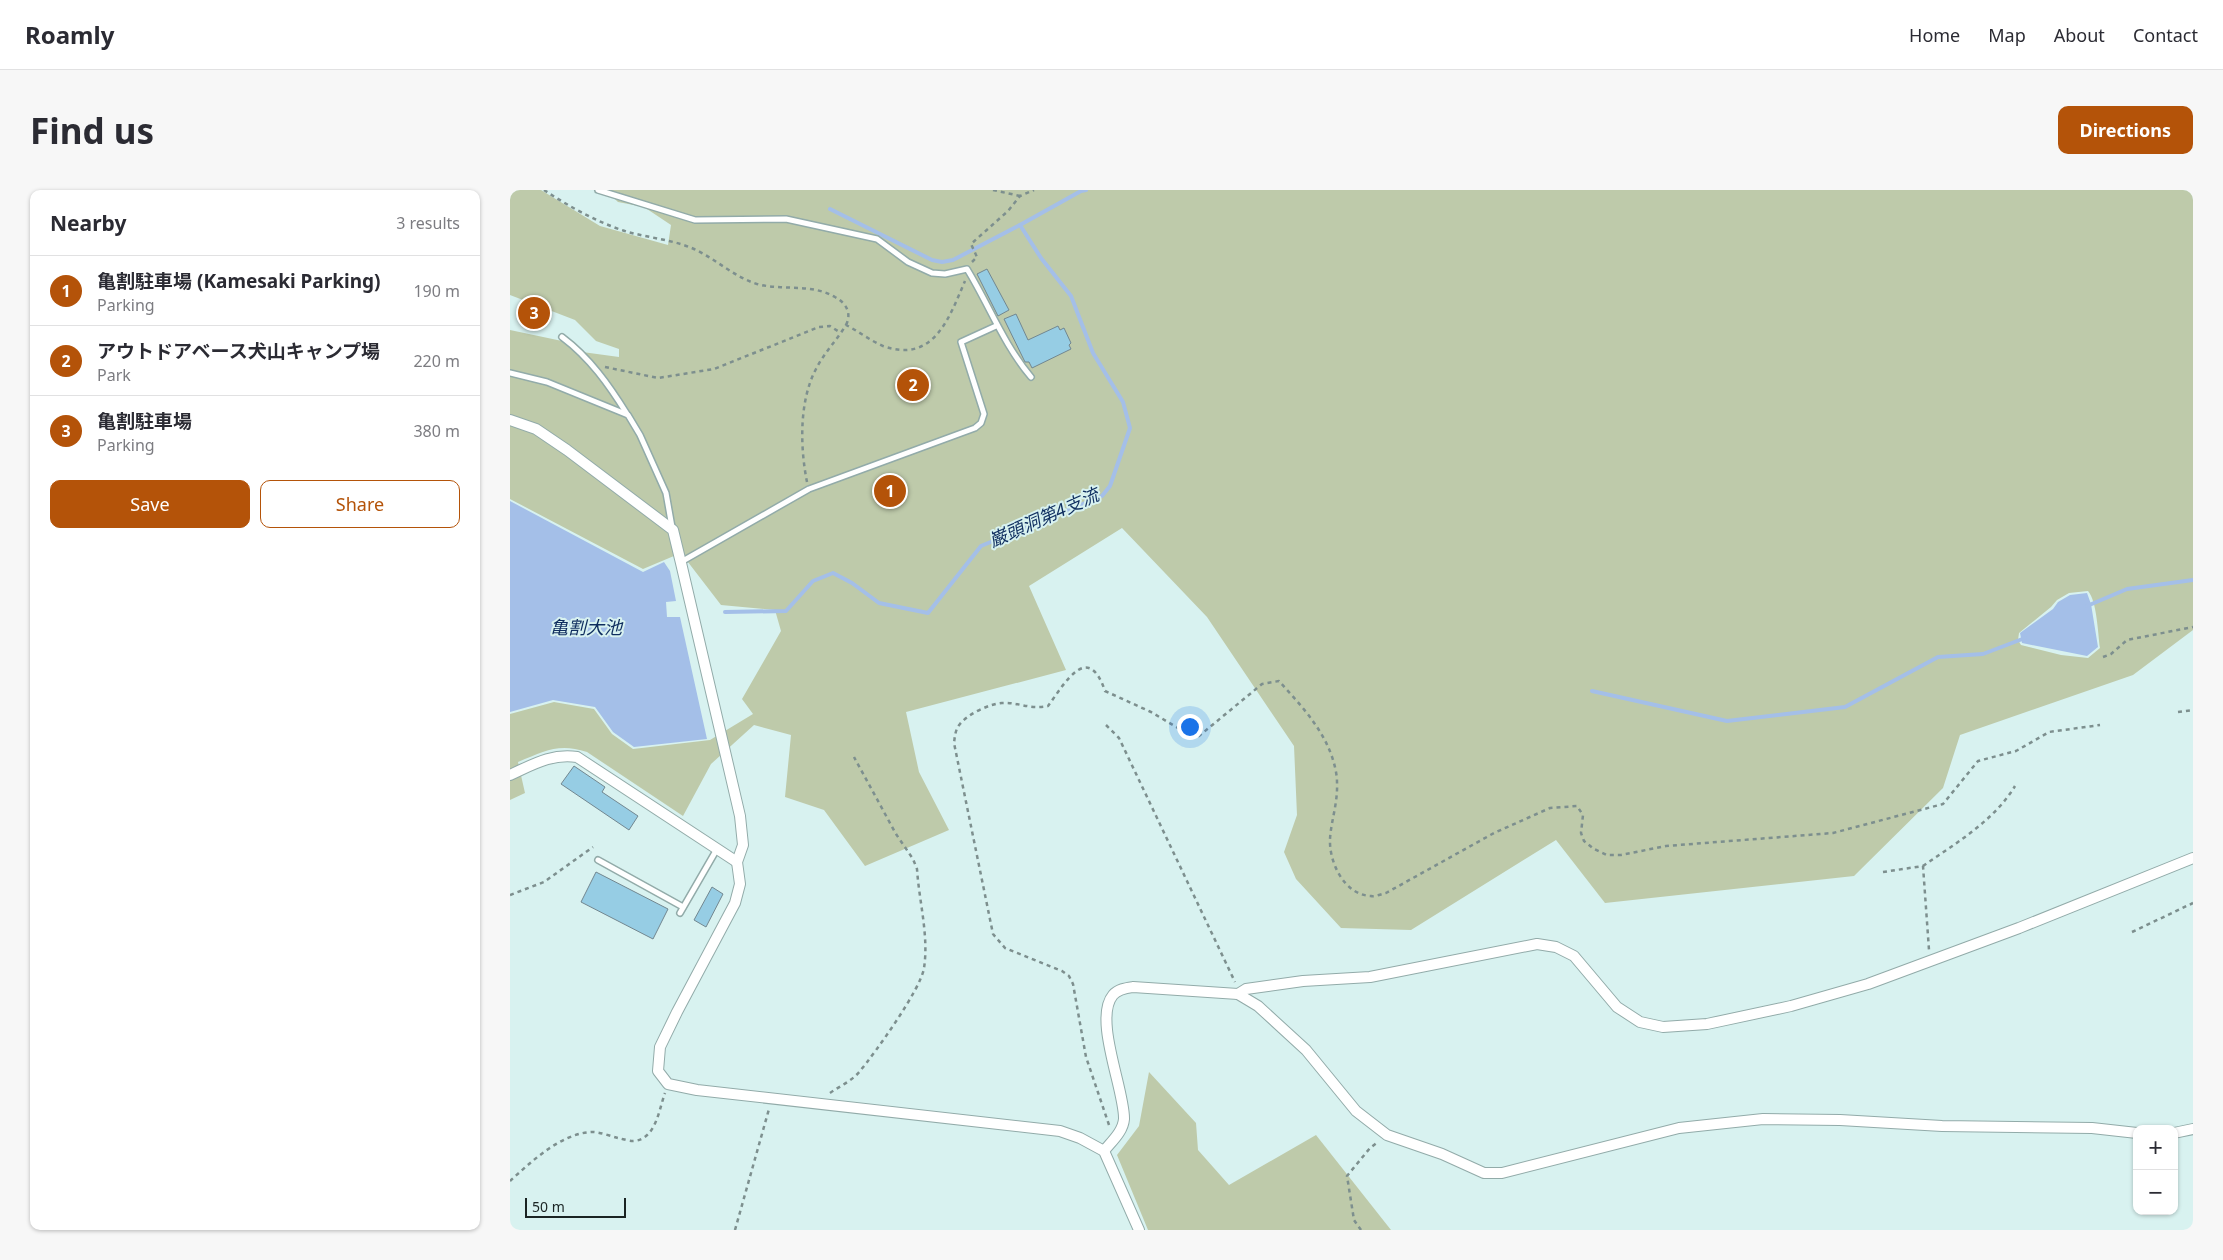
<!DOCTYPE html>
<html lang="en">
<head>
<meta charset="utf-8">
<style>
  :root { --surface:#fff; --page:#f7f7f7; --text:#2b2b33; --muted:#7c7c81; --line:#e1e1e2; --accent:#b45309 }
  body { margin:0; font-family:"Noto Sans","Noto Sans JP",sans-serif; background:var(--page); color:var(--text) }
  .controls { position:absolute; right:15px; bottom:15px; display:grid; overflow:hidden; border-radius:10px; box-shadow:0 1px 4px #0004 }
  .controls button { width:45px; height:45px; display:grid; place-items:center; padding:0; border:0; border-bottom:1px solid var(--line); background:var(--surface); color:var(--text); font:25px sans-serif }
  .scale { position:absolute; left:15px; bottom:12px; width:101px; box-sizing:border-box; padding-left:5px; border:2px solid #1a2423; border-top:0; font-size:14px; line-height:18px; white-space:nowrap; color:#1a2423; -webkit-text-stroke:4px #d8f2f0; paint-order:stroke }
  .you { position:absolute; left:679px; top:536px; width:18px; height:18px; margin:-12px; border:4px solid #fff; border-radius:50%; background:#1a73e8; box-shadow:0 0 0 8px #1a73e833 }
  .badge { display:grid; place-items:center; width:32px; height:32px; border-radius:50%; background:var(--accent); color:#fff; font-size:16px; font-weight:700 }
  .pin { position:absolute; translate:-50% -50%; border:2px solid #fff; box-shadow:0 1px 5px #0006 }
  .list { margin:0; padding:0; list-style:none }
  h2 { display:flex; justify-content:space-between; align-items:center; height:65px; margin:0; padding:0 20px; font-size:21px }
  h2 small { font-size:16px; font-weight:400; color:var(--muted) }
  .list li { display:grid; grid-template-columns:32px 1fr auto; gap:15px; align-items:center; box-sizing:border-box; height:70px; padding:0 20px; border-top:1px solid var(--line) }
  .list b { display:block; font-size:19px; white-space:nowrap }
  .list p { margin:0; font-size:16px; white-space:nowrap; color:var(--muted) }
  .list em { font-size:16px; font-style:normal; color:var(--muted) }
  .actions { display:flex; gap:10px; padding:15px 20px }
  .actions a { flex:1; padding:11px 0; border:1px solid var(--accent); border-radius:10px; text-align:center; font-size:18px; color:var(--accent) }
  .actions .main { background:var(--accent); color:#fff }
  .map { position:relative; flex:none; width:1683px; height:1040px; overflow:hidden; border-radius:10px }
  header { display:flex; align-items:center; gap:30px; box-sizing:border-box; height:70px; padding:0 25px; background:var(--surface); border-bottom:1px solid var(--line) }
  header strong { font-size:24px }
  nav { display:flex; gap:28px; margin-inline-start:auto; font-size:18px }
  .intro { display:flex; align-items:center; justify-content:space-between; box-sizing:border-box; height:120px; padding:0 30px }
  h1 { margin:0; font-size:35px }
  .button { padding:12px 22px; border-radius:10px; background:var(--accent); color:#fff; font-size:18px; font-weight:700 }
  main { display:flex; gap:30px; padding:0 30px }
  aside { flex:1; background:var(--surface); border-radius:10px; box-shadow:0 1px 4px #0004 }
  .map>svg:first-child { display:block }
  .green { fill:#becaaa; fill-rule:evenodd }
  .water { fill:#a4bfe8 }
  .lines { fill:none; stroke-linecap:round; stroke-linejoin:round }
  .stream { stroke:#a4bfe8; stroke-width:4 }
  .building { fill:#96cde4; stroke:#728790 }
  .service-casing { stroke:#92aba9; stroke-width:8 }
  .minor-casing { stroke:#92aba9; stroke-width:12 }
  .path { stroke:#7d8f8e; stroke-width:2.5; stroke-dasharray:4 4; stroke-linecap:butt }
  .service { stroke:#fff; stroke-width:5 }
  .minor { stroke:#fff; stroke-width:10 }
  .labels { text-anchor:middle; stroke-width:4; stroke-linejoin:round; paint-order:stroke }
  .water-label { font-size:18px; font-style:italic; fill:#0f2e5f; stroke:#d8f2f0 }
</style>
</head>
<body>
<header>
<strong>Roamly</strong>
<nav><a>Home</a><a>Map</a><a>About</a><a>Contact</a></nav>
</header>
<div class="intro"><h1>Find us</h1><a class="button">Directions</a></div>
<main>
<aside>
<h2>Nearby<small>3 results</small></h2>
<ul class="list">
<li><span class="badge">1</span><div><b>亀割駐車場 (Kamesaki Parking)</b><p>Parking</p></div><em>190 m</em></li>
<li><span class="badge">2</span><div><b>アウトドアベース犬山キャンプ場</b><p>Park</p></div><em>220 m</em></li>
<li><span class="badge">3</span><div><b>亀割駐車場</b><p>Parking</p></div><em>380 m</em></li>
</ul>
<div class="actions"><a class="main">Save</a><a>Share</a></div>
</aside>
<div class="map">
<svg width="1683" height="1040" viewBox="0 0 1683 1040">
  <rect width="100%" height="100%" fill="#d8f2f0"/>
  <g class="green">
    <path d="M0,0h31l59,36 68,19 3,-20 -27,-18 -26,-5 -13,-12h1588v440l-60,45 -173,60 -17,53 -89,88 -249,27 -49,-63 -145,90 -70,-2 -45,-49 -12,-27 13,-37 -3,-69 -87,-129 -85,-89 -93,58 37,84 -160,42 13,60 30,58 -84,36 -41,-56 -39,-13 6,-62 -37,-10 -43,39 -28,52 -96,-64c-29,-9 -41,-1 -69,10l7,31 -15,7v-86l44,-12 40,7 18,25 21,15 77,-9 43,-26 -11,-15 39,-68 -6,-21 -54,-5 -40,-52 -38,16 -133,-70v-169l52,11 13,10 44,6v-8l-23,-8 -21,-21 -65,-25zM1578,401c9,10 10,43 12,57l-12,10 -27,-3 -40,-10 -3,-5 1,-7 32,-26 6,-7 12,-7z"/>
    <polygon points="639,882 686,933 688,960 719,995 806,945 881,1040 638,1040 607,965 629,936"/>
  </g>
  <g class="water">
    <polygon points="0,311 133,382 154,372 160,381 166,411 156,412 157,427 170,427 197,549 124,557 103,542 85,517 43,510 0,522"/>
    <polygon points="1577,403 1581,414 1588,457 1577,466 1512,453 1510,443 1543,419 1548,412 1560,405"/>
  </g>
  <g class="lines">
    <g class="stream">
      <polyline points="320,19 422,70 432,72 443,70 510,35"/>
      <polyline points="1577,416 1617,399 1683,390"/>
      <polyline points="215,422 276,421 303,391 323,383 342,393 369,413 418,423 471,356 592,306 600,296 620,238 613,212 583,163 561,106 531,68 510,35 571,1 576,0"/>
      <polyline points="1082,501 1217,531 1335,517 1428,467 1473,464 1515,448"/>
    </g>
  </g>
  <g class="building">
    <polygon points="477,79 499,120 488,126 467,84"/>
    <polygon points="506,124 518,150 548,136 550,140 554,138 561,153 559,155 561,159 522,178 519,172 515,172 494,129"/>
    <polygon points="64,576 95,597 92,602 128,626 119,640 51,594"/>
    <polygon points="86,682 158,719 143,749 71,712"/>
    <polygon points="202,697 213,704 196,737 184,730"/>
  </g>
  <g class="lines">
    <g class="service-casing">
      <g id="service">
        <path d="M88,0l97,30 91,-1 91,20 31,23 24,11 13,1 22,-5c22,36 37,76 64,108"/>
        <path d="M52,147c28,21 47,48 65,77"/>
        <polyline points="0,183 37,192 118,225 130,245 156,303 162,337"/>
        <polyline points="171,372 299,299 465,238 471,233 474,224 451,152 486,136"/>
        <polyline points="88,670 173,717"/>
        <polyline points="170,723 207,659"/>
      </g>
    </g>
    <g class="minor-casing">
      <g id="minor">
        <polyline points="0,230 26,239 57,260 163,340 171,373 230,626 233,655 227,672 230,694 225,713 167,822 150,857 148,881 158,894 187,900 550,941 570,948 594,961 629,1040"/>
        <path d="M0,585c22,-10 42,-22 67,-18l160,105"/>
        <polyline points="728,804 736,799 793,791 860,787 1027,754 1046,757 1064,766 1107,817 1130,832 1153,837 1197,834 1281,816 1358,794 1509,738 1683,668"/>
        <polyline points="1664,943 1683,939"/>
        <path d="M594,961c7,-9 19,-19 20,-32 1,-28 -31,-100 -11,-124 5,-6 13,-7 20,-8l105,7 20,12 48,44 50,61 31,24 55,19 42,19h18l177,-45 84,-9 77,1 102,6 150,2 45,5"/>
      </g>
    </g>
    <g class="path">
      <path d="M34,0c26,17 54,33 84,42 22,6 46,8 66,17 22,10 40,28 63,35 26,7 54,-1 78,13 11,6 17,16 11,28"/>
      <polyline points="483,0 510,6"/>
      <polyline points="462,72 467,67 461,54 498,21 510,6 524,0"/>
      <polyline points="95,177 148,188 204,179 309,137 320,136 331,143"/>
      <path d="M297,292c-7,-35 -8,-81 9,-113 8,-16 21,-29 30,-44 12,6 25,16 37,21 51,18 66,-28 82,-65"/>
      <polyline points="1593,467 1601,464 1617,450 1683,437"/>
      <polyline points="1668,522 1683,520"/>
      <polyline points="596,535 609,548 725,792"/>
      <path d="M1413,676c33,-23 71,-45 92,-80"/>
      <polyline points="1373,682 1413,676 1419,760"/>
      <polyline points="0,705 34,692 83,657"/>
      <polyline points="1622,742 1683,713"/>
      <path d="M320,903c10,-7 22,-12 30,-22 15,-18 61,-82 64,-103 5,-32 -5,-67 -7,-99l-4,-10 -17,-25 -42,-77"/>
      <path d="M599,935l-23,-68 -13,-73 -4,-8 -7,-5 -57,-23 -12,-14 -39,-191c1,-7 1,-13 6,-19 8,-10 29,-20 42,-21 16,-1 29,7 46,3 17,-23 40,-65 57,-15l46,21 32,19 16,5 63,-52 17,-3c18,20 39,42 50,68 4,9 8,23 8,33 1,21 -6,39 -7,57 -1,23 14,56 41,57 4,1 10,-2 15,-3l108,-60 56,-25 27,-2 6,9 -2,18 3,8 10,8 13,6h14l45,-9 167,-13 110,-29 35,-43 38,-10 33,-19 51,-7"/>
      <path d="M0,991c21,-19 51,-48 82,-49 8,0 18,4 26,6 5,1 11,3 15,3 23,-1 26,-32 32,-48"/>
      <polyline points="225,1040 259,919"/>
      <polyline points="851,1040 844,1030 837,986 860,958 868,952"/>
    </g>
    <use href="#service" class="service"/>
    <use href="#minor" class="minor"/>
  </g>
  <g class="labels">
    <g class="water-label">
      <text transform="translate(534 328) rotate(-24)" y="6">巌頭洞第4支流</text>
      <text x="76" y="444">亀割大池</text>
    </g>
  </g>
</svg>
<div class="controls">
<button>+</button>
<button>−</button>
</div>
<div class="scale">50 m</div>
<div class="you"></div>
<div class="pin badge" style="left:380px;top:301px">1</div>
<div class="pin badge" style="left:403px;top:195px">2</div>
<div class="pin badge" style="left:24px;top:123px">3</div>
</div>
</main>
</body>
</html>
